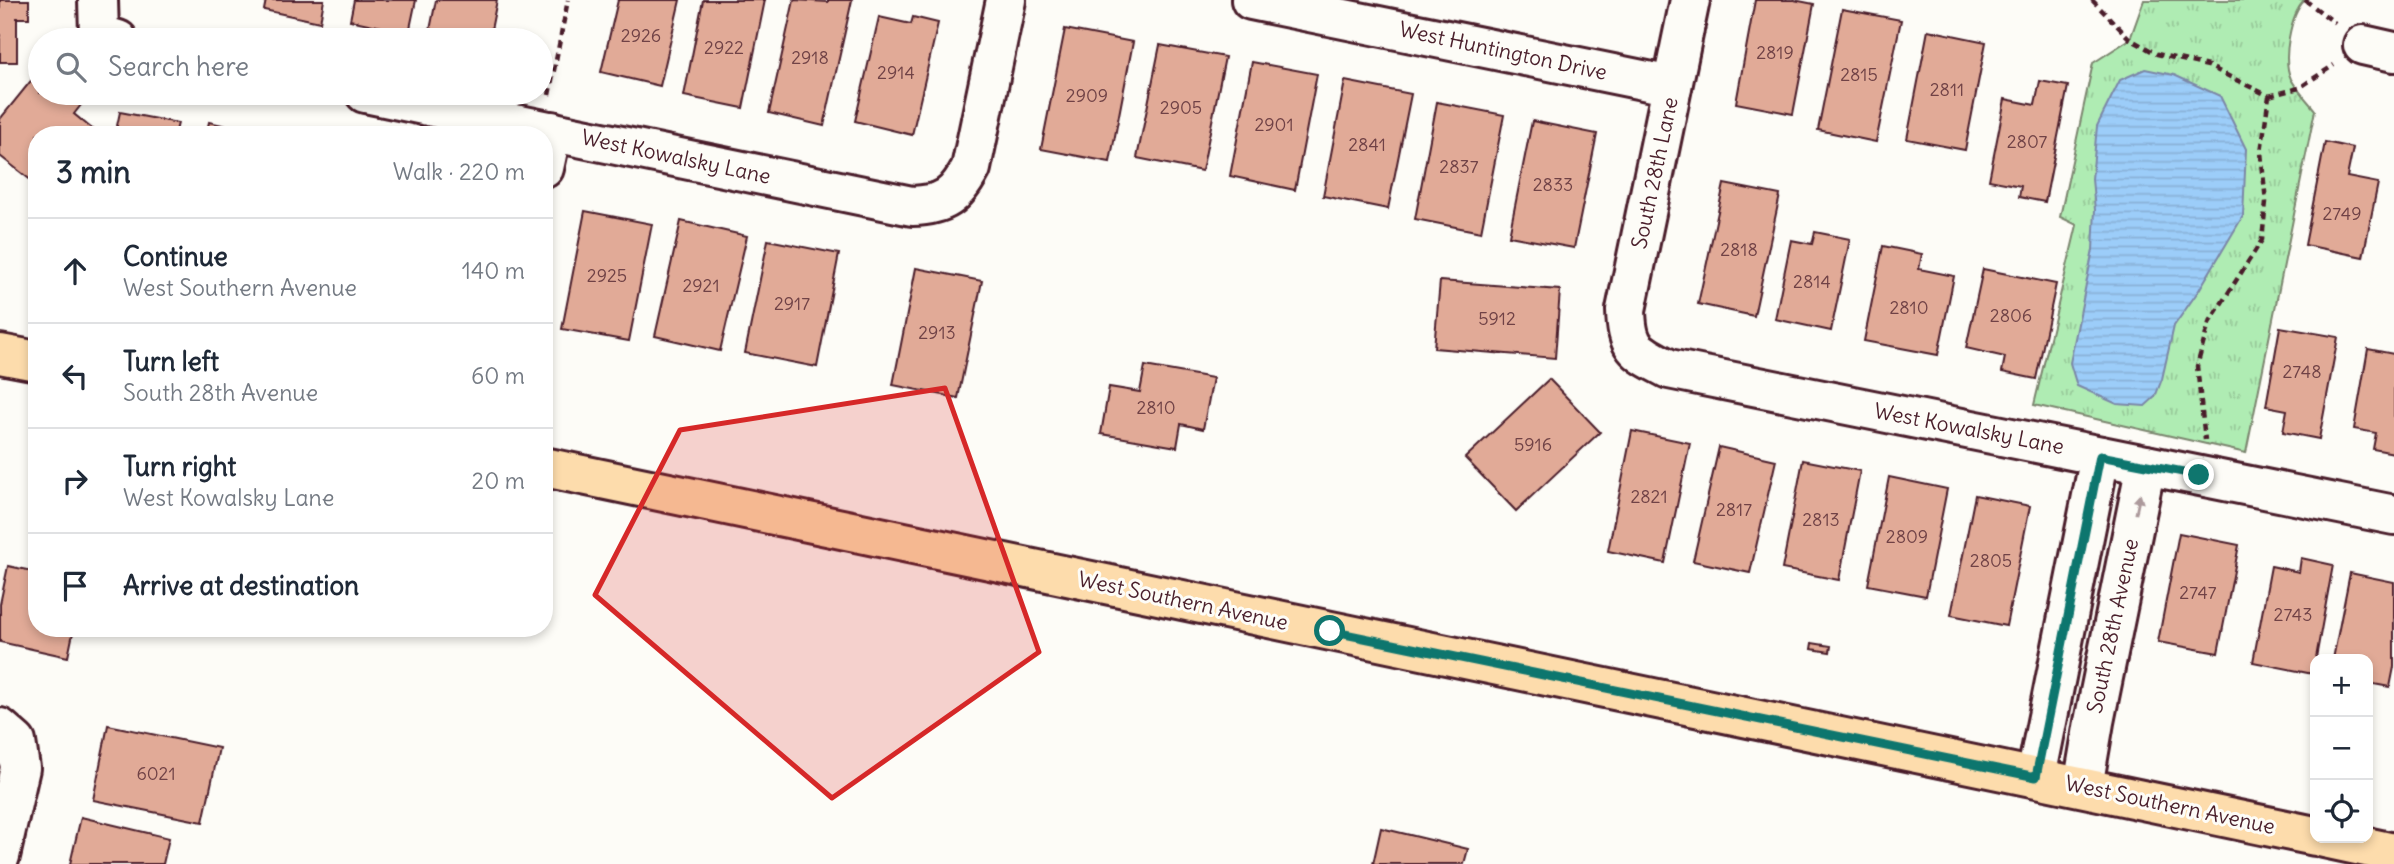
<!DOCTYPE html>
<html lang="en">
<head>
<meta charset="utf-8">
<style>
  :root { --surface:#fff; --page:#f6f6f7; --text:#1f2937; --muted:#747a83; --line:#e0e1e3 }
  body { margin:0; font-family:Delius,sans-serif; background:var(--page); color:var(--text) }
  .controls { position:absolute; right:21px; bottom:21px; display:grid; overflow:hidden; border-radius:14px; box-shadow:0 4px 10px #0003 }
  .controls button { width:63px; height:63px; display:grid; place-items:center; padding:0; border:0; border-bottom:2px solid var(--line); background:var(--surface); color:var(--text); font:35px sans-serif }
  .stop { position:absolute; width:21px; height:21px; margin:-16px; border:5px solid #0f766e; border-radius:50%; background:#fff }
  .stop.end { background:#0f766e; border-color:#fff; box-shadow:0 2px 7px #0008 }
  .list { margin:0; padding:0; list-style:none }
  h2 { display:flex; justify-content:space-between; align-items:center; height:91px; margin:0; padding:0 28px; font-size:30px }
  h2 small { font-size:23px; font-weight:400; color:var(--muted) }
  .list li { display:grid; grid-template-columns:46px 1fr auto; gap:21px; align-items:center; box-sizing:border-box; height:105px; padding:0 28px; border-top:2px solid var(--line) }
  .list b { display:block; font-size:26px; white-space:nowrap }
  .list p { margin:0; font-size:23px; white-space:nowrap; color:var(--muted) }
  .list em { font-size:23px; font-style:normal; color:var(--muted) }
  .icon { flex:none; width:38px; height:38px; fill:none; stroke:currentColor; stroke-width:2; stroke-linecap:round; stroke-linejoin:round }
  .map { position:relative; flex:none; width:2394px; height:864px; overflow:hidden }
  .search { position:absolute; background:var(--surface); box-shadow:0 4px 10px #0003; left:28px; top:28px; width:525px; height:77px; display:flex; align-items:center; gap:18px; box-sizing:border-box; padding:0 24px; border-radius:38px; color:var(--muted); font-size:26px }
  .panel { position:absolute; background:var(--surface); box-shadow:0 4px 10px #0003; left:28px; top:126px; width:525px; height:511px; border-radius:28px }
  .map>svg:first-child { display:block }
  .park { fill:url(#park-tufts); stroke:#7c866f; stroke-width:2 }
  .water { fill:url(#water-rules); stroke:#7b87a7; stroke-width:2 }
  .building { fill:#e1aa97; stroke:#4a1f2b; stroke-width:2 }
  .lines { fill:none; stroke-linecap:round; stroke-linejoin:round }
  .minor-casing { stroke:#4a1f2b; stroke-width:44 }
  .major-casing { stroke:#4a1f2b; stroke-width:44 }
  .path { stroke:#4a1f2b; stroke-width:4.5; stroke-dasharray:7 5; stroke-linecap:butt }
  .minor { stroke:#fdfcf7; stroke-width:38 }
  .major { stroke:#fddcac; stroke-width:38 }
  .oneway { fill:#ac999b }
  .route { stroke:#0f766e; stroke-width:9 }
  .marked { fill:#d62828; fill-opacity:0.2; stroke:#d62828; stroke-width:5; stroke-linejoin:round }
  .labels { text-anchor:middle; stroke-width:6; stroke-linejoin:round; paint-order:stroke }
  .number-label { font-size:18px; fill:#704246 }
  .street-label { font-size:21px; fill:#4a1f2b; stroke:#fdfcf7 }
</style>
</head>
<body>
<div class="map">
<svg width="2394" height="864" viewBox="0 0 2394 864">
  <defs>
    <pattern id="park-tufts" width="24" height="20" patternUnits="userSpaceOnUse" patternTransform="scale(1.75)"><rect width="24" height="20" fill="#afecb3"/><path d="M3 7l-1-3M5 7V3M7 7l1-3M15 17l-1-3M17 17v-4M19 17l1-3" fill="none" stroke="#98ca9a"/></pattern>
    <pattern id="water-rules" width="6" height="5" patternUnits="userSpaceOnUse" patternTransform="scale(1.75)"><rect width="6" height="5" fill="#9ccdf9"/><path d="M0 2.5h6" fill="none" stroke="#88b0d6"/></pattern>
  </defs>
  <rect width="100%" height="100%" fill="#fdfcf7"/>
  <filter id="ink" filterUnits="userSpaceOnUse"><feTurbulence type="fractalNoise" baseFrequency=".0143" numOctaves="2"/><feDisplacementMap in="SourceGraphic" scale="14" xChannelSelector="R" yChannelSelector="G"/><feConvolveMatrix kernelMatrix="1 2 1 2 8 2 1 2 1" color-interpolation-filters="sRGB"/></filter>
  <g filter="url(#ink)">
    <path class="park" d="M2144,0h161c-15,14 -23,60 -14,79 6,11 16,21 24,31l-69,343 -212,-48 43,-180 -17,-8 33,-154 37,-24z"/>
    <polygon class="water" points="2145,69 2174,75 2220,96 2246,149 2243,216 2199,290 2174,326 2162,379 2155,397 2145,406 2117,404 2077,386 2070,363 2093,250 2095,210 2092,179 2097,126 2120,80"/>
    <g class="building">
      <polygon points="0,0 29,0 29,18 17,18 17,62 0,62"/>
      <polygon points="266,0 324,0 320,22 264,10"/>
      <polygon points="354,0 416,0 409,33 350,20"/>
      <polygon points="436,0 497,0 489,40 428,40"/>
      <polygon points="618,0 680,0 660,86 601,72"/>
      <polygon points="703,0 765,0 743,108 684,96"/>
      <polygon points="794,0 828,2 828,0 852,0 824,126 769,113"/>
      <polygon points="1755,0 1794,0 1814,4 1793,114 1736,103"/>
      <polygon points="1842,9 1901,20 1876,142 1818,130"/>
      <polygon points="879,17 911,24 913,17 938,23 912,135 855,121"/>
      <polygon points="1065,29 1133,42 1110,162 1041,149"/>
      <polygon points="1928,30 1986,42 1965,150 1907,139"/>
      <polygon points="1160,45 1225,57 1202,171 1137,158"/>
      <polygon points="1252,62 1317,74 1295,190 1230,176"/>
      <polygon points="38,72 40,73 40,93 65,93 81,105 74,114 97,133 95,135 37,135 37,185 0,156 0,119"/>
      <polygon points="1345,81 1411,94 1388,209 1323,196"/>
      <polygon points="2040,81 2068,86 2045,202 2019,197 2021,186 1989,180 2005,99 2035,105"/>
      <polygon points="1437,102 1504,115 1481,232 1415,219"/>
      <polygon points="120,112 178,123 175,135 115,135"/>
      <polygon points="1532,121 1597,134 1574,248 1509,236"/>
      <polygon points="209,122 266,135 206,135"/>
      <polygon points="2325,142 2353,148 2347,177 2378,183 2363,257 2305,245"/>
      <polygon points="1724,184 1780,195 1754,316 1698,304"/>
      <polygon points="585,211 652,224 629,341 562,329"/>
      <polygon points="681,221 747,236 720,351 655,336"/>
      <polygon points="1815,232 1850,239 1831,331 1775,319 1791,240 1812,244"/>
      <polygon points="768,240 839,254 817,367 745,353"/>
      <polygon points="1883,246 1922,254 1919,269 1954,276 1938,355 1864,341"/>
      <polygon points="916,268 982,281 958,398 893,385"/>
      <polygon points="1983,269 2056,284 2036,379 2002,372 2005,357 1966,348"/>
      <polygon points="1440,281 1560,290 1555,358 1434,348"/>
      <polygon points="2280,327 2338,337 2319,439 2283,432 2287,410 2266,406"/>
      <polygon points="2368,349 2394,354 2394,453 2373,449 2376,433 2354,429"/>
      <polygon points="1145,366 1213,378 1203,429 1181,424 1177,447 1101,434 1109,387 1140,392"/>
      <polygon points="1549,379 1600,432 1516,511 1465,458"/>
      <polygon points="1632,431 1690,443 1665,563 1608,551"/>
      <polygon points="1719,447 1776,460 1750,573 1693,561"/>
      <polygon points="1803,460 1860,471 1839,580 1782,569"/>
      <polygon points="1889,477 1947,489 1926,596 1868,585"/>
      <polygon points="1975,495 2030,506 2006,626 1951,615"/>
      <polygon points="2179,533 2239,545 2218,653 2158,642"/>
      <polygon points="2301,558 2333,565 2313,674 2253,662 2271,566 2299,572"/>
      <polygon points="8,566 37,572 37,628 74,628 68,657 0,642 0,604"/>
      <polygon points="2350,573 2394,582 2394,667 2390,687 2368,683 2368,659 2333,659"/>
      <polygon points="1812,643 1831,646 1830,652 1811,649"/>
      <polygon points="108,725 219,748 203,822 93,800"/>
      <polygon points="81,817 169,838 163,864 70,864"/>
      <polygon points="1381,828 1468,849 1464,864 1373,864"/>
    </g>
    <g class="lines">
      <g class="minor-casing">
        <g id="minor">
          <polyline points="98,0 99,34 118,40"/>
          <polyline points="1251,0 1672,86"/>
          <path d="M1690,0l-64,310c1,39 10,42 43,59l725,146"/>
          <polyline points="2363,45 2394,52"/>
          <path d="M365,93l547,113c33,-1 44,-10 59,-38l35,-168"/>
          <polyline points="544,168 552,131"/>
          <polyline points="0,728 16,742 20,768 0,856"/>
          <polyline points="2036,777 2100,456"/>
          <polyline points="2083,787 2094,722 2146,465"/>
        </g>
      </g>
      <g class="major-casing">
        <g id="major">
          <polyline points="0,354 37,361"/>
          <polyline points="544,467 2315,836"/>
          <polyline points="2324,838 2394,853"/>
        </g>
      </g>
      <g class="path">
        <polyline points="2092,0 2130,39 2157,54 2208,66 2269,96 2261,152 2266,202 2262,240 2209,323 2197,366 2205,440"/>
        <polyline points="2305,0 2335,23"/>
        <polyline points="549,95 568,0"/>
        <polyline points="2269,96 2299,88 2334,65"/>
      </g>
      <use href="#minor" class="minor"/>
      <use href="#major" class="major"/>
    </g>
    <defs><path id="oneway-solid" d="M-6-.8H1V-3.2L6.5 0L1 3.2V.8H-6Z" transform="scale(1.75)"/></defs>
    <use class="oneway" href="#oneway-solid" transform="translate(2138 504) rotate(-78)"/>
  </g>
  <g class="lines" filter="url(#ink)">
    <polyline class="route" points="1330,631 2036,777 2100,456 2199,475"/>
  </g>
  <path class="marked" d="M945,388l94,264 -207,146 -237,-203 85,-165z"/>
  <g class="labels">
    <g class="number-label">
      <text x="641" y="42">2926</text>
      <text x="724" y="54">2922</text>
      <text x="1775" y="59">2819</text>
      <text x="810" y="64">2918</text>
      <text x="896" y="79">2914</text>
      <text x="1859" y="81">2815</text>
      <text x="1947" y="96">2811</text>
      <text x="1087" y="102">2909</text>
      <text x="1181" y="114">2905</text>
      <text x="1274" y="131">2901</text>
      <text x="2027" y="148">2807</text>
      <text x="1367" y="151">2841</text>
      <text x="1459" y="173">2837</text>
      <text x="1553" y="191">2833</text>
      <text x="2342" y="220">2749</text>
      <text x="1739" y="256">2818</text>
      <text x="607" y="282">2925</text>
      <text x="1812" y="288">2814</text>
      <text x="701" y="292">2921</text>
      <text x="792" y="310">2917</text>
      <text x="1909" y="314">2810</text>
      <text x="2011" y="322">2806</text>
      <text x="1497" y="325">5912</text>
      <text x="937" y="339">2913</text>
      <text x="2302" y="378">2748</text>
      <text x="1156" y="414">2810</text>
      <text x="1533" y="451">5916</text>
      <text x="1649" y="503">2821</text>
      <text x="1734" y="516">2817</text>
      <text x="1821" y="526">2813</text>
      <text x="1907" y="543">2809</text>
      <text x="1991" y="567">2805</text>
      <text x="2198" y="599">2747</text>
      <text x="2293" y="621">2743</text>
      <text x="156" y="780">6021</text>
    </g>
    <g class="street-label">
      <text transform="translate(1503 51) rotate(12)" y="7">West Huntington Drive</text>
      <text transform="translate(676 157) rotate(12)" y="7">West Kowalsky Lane</text>
      <text transform="translate(1655 173) rotate(-78)" y="7">South 28th Lane</text>
      <text transform="translate(1969 429) rotate(11)" y="7">West Kowalsky Lane</text>
      <text transform="translate(1183 601) rotate(12)" y="7">West Southern Avenue</text>
      <text transform="translate(2113 626) rotate(-78)" y="7">South 28th Avenue</text>
      <text transform="translate(2170 805) rotate(12)" y="7">West Southern Avenue</text>
    </g>
  </g>
</svg>
<div class="controls">
<button>+</button>
<button>−</button>
<button><svg class="icon" aria-label="locate" viewBox="0 0 24 24"><circle cx="12" cy="12" r="6"/><path d="M12 2v4M12 18v4M2 12h4M18 12h4"/></svg></button>
</div>
<div class="stop" style="left:1330px;top:631px"></div>
<div class="stop end" style="left:2199px;top:475px"></div>
<div class="search"><svg class="icon" aria-label="search" viewBox="0 0 24 24"><circle cx="10" cy="10" r="6"/><path d="M15 15l6 6"/></svg>Search here</div>
<section class="panel">
<h2>3 min<small>Walk · 220 m</small></h2>
<ul class="list">
<li><svg class="icon" aria-label="ahead" viewBox="0 0 24 24"><path d="M12 20V5M6 11l6-6 6 6"/></svg><div><b>Continue</b><p>West Southern Avenue</p></div><em>140 m</em></li>
<li><svg class="icon" aria-label="left" viewBox="0 0 24 24"><path d="M17 20v-9H6M10 6l-5 5 5 5"/></svg><div><b>Turn left</b><p>South 28th Avenue</p></div><em>60 m</em></li>
<li><svg class="icon" aria-label="right" viewBox="0 0 24 24"><path d="M7 20v-9h11M14 6l5 5-5 5"/></svg><div><b>Turn right</b><p>West Kowalsky Lane</p></div><em>20 m</em></li>
<li><svg class="icon" aria-label="arrive" viewBox="0 0 24 24"><path d="M6 21V4h12l-3 4 3 4H6"/></svg><div><b>Arrive at destination</b></div></li>
</ul>
</section>
</div>
</body>
</html>
